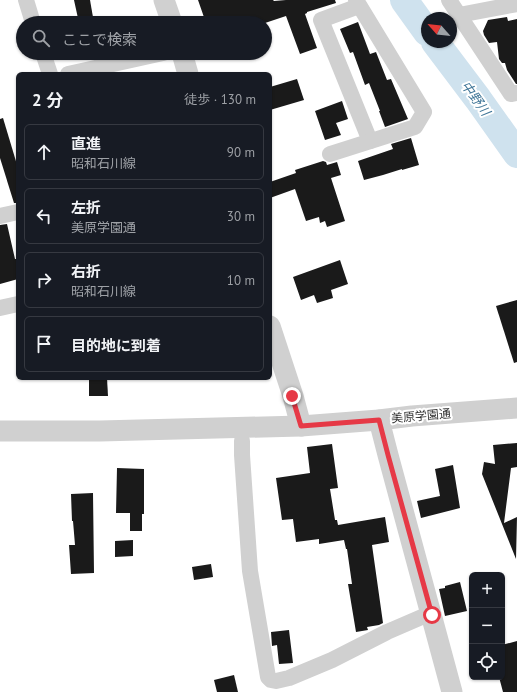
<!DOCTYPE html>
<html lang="ja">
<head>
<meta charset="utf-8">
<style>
  :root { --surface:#171b24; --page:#20242c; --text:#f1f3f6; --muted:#9ea1a6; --line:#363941 }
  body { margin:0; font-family:"PT Sans","Noto Sans JP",sans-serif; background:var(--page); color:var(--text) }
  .controls { position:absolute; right:12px; bottom:12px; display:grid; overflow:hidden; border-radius:6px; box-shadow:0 1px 3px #0004 }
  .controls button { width:36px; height:36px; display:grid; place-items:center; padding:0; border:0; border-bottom:1px solid var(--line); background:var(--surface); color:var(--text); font:20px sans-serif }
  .compass { position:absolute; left:421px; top:12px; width:36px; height:36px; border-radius:50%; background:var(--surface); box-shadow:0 1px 3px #0004; rotate:297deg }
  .stop { position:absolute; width:12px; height:12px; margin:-9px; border:3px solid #e63946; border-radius:50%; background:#fff }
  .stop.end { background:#e63946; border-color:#fff; box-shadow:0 1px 4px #0008 }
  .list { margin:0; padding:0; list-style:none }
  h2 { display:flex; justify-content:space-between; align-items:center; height:52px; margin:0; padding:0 16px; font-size:17px }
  h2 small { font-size:13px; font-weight:400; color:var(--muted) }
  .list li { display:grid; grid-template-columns:26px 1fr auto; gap:12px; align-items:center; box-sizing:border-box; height:56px; margin:0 8px 8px; padding:0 8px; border:1px solid var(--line); border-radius:6px }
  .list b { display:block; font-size:15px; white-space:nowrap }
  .list p { margin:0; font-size:13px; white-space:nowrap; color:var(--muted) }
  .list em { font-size:13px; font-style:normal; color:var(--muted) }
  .icon { flex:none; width:22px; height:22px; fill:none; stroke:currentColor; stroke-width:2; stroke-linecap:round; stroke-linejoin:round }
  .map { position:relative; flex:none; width:517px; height:692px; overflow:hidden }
  .search { position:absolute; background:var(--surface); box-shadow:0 1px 3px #0004; left:16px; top:16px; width:256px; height:44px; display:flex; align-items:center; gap:10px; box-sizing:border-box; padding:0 14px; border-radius:22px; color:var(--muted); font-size:15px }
  .panel { position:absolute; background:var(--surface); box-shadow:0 1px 3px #0004; left:16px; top:72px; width:256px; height:308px; border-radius:6px }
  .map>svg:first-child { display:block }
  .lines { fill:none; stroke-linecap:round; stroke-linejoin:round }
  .river { stroke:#cfe2ee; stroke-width:28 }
  .building { fill:#1a1a1a }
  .minor { stroke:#d0d0d0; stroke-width:16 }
  .tertiary { stroke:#d0d0d0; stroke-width:21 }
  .route { stroke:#e63946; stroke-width:5 }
  .labels { text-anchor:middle; stroke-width:4; stroke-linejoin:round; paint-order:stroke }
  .street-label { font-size:12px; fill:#333; stroke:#fff }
  .water-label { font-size:13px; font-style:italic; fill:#3f7597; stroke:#fff }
</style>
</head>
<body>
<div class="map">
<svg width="517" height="692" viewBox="0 0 517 692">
  <rect width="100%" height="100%" fill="#fff"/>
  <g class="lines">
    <g class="river">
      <polyline points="404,0 427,32"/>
      <polyline points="435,42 478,99 517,154"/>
    </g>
  </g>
  <g class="building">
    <polygon points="74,0 90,0 94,23 79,23"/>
    <polygon points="198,0 273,0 274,1 286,0 335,0 336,3 307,12 307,13 305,14 317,48 300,54 286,16 265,23 206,23"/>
    <polygon points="507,17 508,21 517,19 517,84 516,84 507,70 505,63 502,63 499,59 497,42 489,43 484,35 483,31 488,20"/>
    <polygon points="358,22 370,54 376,52 387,80 391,79 408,119 385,127 379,111 380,111 369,83 365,85 353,52 350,53 340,29"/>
    <polygon points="297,79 304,100 270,110 270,87"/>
    <polygon points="342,101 348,119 336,123 341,135 325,140 315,111"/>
    <polygon points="3,118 18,168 18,203 14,203 0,158 0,119"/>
    <polygon points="411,138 419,165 402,170 402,169 383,175 364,180 358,161 393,149 391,144"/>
    <polygon points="323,161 326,162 327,165 337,162 341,175 331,178 345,221 327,227 325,221 320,223 319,217 306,221 295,189 270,198 270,182 296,173 295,170"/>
    <polygon points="7,224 15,259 18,259 18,279 0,284 0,225"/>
    <polygon points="340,260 348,284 331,290 333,298 317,303 314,295 301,300 293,277"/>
    <polygon points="517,300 517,362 514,363 496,306"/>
    <polygon points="89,378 107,378 108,396 89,396"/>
    <polygon points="517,443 517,467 511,468 504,523 517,517 516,559 482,474 484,462 495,464 493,445"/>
    <polygon points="332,444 338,488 330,489 335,520 337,520 338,525 385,517 389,542 372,545 383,623 379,625 367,627 368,630 356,632 348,584 352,584 347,549 346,549 344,540 319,544 319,539 296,542 293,519 282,520 276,478 310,473 307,447"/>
    <polygon points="453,465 460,508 421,518 417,501 440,496 435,469"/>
    <polygon points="117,468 144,469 144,514 142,514 142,531 130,531 130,513 116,513"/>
    <polygon points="93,493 94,573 71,574 69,545 75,545 73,521 72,521 71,494"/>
    <polygon points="133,540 133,556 115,557 115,541"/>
    <polygon points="211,564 213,577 194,580 192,567"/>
    <polygon points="460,582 467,611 445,616 439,589 445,588 445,586"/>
    <polygon points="289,630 293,663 279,664 277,645 272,646 271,632"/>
    <polygon points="517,641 517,692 503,692 499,677 502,677 502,645"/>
    <polygon points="234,675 238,692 217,692 214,680"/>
  </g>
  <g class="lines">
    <g class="minor">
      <polyline points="26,0 33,23"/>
      <polyline points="449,0 511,94 517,93"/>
      <polyline points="359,6 321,20 370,141"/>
      <polyline points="459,15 517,4"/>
      <polyline points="43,53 50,74"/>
      <polyline points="68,74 163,53"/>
      <polyline points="330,154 415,127 424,112 356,0"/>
      <polyline points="0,216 18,212"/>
      <polyline points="0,308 18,304"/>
      <polyline points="242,441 242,455 250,571 268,677 271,680 276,681 289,678 332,660 387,632 431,613"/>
    </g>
    <g class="tertiary">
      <polyline points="164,0 172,23"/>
      <polyline points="182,53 188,74"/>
      <polyline points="270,326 293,396 301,426"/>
      <polyline points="379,420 388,455 452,692"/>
      <polyline points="0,431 100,431 301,426 379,420 412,416 517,408"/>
    </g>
  </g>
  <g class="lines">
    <polyline class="route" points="292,396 301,426 379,420 388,455 432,615"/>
  </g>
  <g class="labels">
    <g class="street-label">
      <text transform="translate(421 416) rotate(-5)" y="4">美原学園通</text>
    </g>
    <g class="water-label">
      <text transform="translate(476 98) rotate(54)" y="5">中野川</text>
    </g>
  </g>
</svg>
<div class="controls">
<button>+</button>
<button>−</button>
<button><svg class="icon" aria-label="locate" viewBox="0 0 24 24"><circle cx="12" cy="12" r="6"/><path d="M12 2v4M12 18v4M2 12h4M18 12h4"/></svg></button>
</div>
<svg class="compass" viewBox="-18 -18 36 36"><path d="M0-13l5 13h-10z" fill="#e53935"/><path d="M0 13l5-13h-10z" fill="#9ea1a6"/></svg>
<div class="stop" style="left:432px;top:615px"></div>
<div class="stop end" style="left:292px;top:396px"></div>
<div class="search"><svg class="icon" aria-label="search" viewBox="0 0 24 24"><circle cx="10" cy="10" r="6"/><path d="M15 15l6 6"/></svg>ここで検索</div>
<section class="panel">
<h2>2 分<small>徒歩 · 130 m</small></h2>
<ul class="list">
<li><svg class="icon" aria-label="ahead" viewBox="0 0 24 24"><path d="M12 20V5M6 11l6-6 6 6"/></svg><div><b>直進</b><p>昭和石川線</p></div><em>90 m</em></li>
<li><svg class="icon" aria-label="left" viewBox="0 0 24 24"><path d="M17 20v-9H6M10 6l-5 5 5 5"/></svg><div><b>左折</b><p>美原学園通</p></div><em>30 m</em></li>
<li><svg class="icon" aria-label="right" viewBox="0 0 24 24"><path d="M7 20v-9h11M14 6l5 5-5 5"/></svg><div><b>右折</b><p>昭和石川線</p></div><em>10 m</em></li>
<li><svg class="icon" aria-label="arrive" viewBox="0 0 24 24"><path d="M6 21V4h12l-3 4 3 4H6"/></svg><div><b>目的地に到着</b></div></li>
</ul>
</section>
</div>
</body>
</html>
